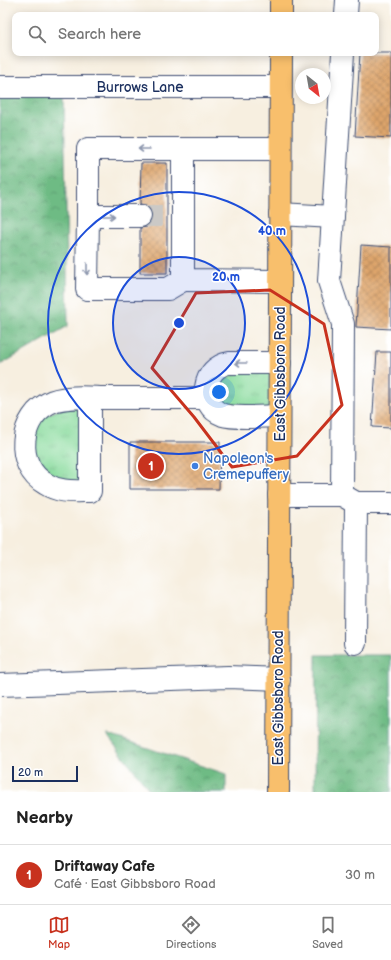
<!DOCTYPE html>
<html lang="en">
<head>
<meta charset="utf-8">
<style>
  :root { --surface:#fff; --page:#f2f2f2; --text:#222; --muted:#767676; --line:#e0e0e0; --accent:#c8321e }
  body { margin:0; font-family:"Balsamiq Sans",sans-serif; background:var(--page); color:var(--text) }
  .compass { position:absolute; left:295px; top:68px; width:36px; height:36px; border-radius:50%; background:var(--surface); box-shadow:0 2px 10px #0003; rotate:149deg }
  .scale { position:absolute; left:12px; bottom:10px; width:66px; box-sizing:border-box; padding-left:4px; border:2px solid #1b2f5e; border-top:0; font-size:11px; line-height:14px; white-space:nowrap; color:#1b2f5e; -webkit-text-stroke:3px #fff; paint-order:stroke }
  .you { position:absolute; left:219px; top:392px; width:14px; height:14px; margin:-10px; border:3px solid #fff; border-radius:50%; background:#1a73e8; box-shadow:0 0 0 6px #1a73e833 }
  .badge { display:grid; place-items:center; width:26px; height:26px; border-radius:50%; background:var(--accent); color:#fff; font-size:13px; font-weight:700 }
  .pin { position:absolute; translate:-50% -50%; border:2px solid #fff; box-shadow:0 1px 4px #0006 }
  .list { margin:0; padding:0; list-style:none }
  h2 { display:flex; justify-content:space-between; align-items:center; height:52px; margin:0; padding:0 16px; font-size:17px }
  h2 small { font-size:13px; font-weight:400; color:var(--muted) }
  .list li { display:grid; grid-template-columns:26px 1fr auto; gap:12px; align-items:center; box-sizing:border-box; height:60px; padding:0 16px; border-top:1px solid var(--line) }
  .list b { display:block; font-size:15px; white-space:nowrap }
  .list p { margin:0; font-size:13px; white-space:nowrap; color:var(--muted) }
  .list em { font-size:13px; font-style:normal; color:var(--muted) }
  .icon { flex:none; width:22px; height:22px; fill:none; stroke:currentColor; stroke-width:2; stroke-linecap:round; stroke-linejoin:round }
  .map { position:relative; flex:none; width:391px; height:792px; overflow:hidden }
  .search { position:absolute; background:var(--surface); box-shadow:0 2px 10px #0003; left:12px; right:12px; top:12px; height:44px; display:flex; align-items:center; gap:10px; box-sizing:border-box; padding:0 14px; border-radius:8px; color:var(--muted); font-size:15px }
  .sheet { height:112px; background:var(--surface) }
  nav { display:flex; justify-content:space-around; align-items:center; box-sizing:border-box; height:56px; border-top:1px solid var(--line); background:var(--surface); font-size:11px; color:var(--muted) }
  nav a { display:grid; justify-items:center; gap:2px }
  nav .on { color:var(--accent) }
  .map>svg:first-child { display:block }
  .grass { fill:url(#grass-tufts); stroke:#52857e }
  .forest { fill:url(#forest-crowns); stroke:#447571 }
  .building { fill:url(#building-cross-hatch) }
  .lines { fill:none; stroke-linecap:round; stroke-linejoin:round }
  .minor-tunnel { stroke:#cbc9c6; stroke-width:22; stroke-dasharray:22 11; stroke-linecap:butt }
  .minor-casing { stroke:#3c4c72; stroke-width:24 }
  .major-casing { stroke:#3c4c72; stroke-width:24 }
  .minor { stroke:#fff; stroke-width:22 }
  .major { stroke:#f8bf6c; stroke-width:22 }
  .oneway { stroke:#8d97ae }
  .marked { fill:none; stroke:#c8321e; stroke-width:3; stroke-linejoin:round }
  .ring { fill:none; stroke:#1d4ed8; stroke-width:2 }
  .shop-dot { fill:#3f7fe0; stroke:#fff; stroke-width:1.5 }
  .labels { text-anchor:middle; stroke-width:3; stroke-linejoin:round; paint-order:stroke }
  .street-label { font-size:14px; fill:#1b2f5e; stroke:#fff }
  .shop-label { font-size:14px; fill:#366cbe; stroke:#fff; text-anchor:start }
  .centre { fill:#1d4ed8; stroke:#fff; stroke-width:2 }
  .ring-label { font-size:12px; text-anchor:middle; font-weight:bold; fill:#1d4ed8; stroke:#fff; stroke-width:3; stroke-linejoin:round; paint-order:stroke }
</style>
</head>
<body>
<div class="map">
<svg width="391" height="792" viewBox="0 0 391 792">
  <defs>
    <pattern id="grass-tufts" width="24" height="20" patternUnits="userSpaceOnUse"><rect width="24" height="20" fill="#89db9d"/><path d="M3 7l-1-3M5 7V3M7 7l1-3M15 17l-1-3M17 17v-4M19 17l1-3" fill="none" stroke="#76bc8a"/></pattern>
    <pattern id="forest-crowns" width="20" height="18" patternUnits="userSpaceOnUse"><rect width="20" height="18" fill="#6ebb84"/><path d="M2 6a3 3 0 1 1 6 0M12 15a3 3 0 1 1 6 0" fill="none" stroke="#5a986f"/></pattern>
    <pattern id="building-cross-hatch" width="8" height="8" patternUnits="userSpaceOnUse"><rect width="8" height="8" fill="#dea56c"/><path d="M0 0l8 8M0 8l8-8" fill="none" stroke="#b3875c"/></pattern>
  </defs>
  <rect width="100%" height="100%" fill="#fff"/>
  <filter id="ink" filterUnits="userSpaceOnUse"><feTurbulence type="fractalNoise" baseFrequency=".025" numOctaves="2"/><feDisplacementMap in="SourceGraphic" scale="8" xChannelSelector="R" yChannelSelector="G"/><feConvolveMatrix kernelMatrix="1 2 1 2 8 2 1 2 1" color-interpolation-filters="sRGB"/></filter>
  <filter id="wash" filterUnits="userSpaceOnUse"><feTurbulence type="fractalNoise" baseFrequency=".012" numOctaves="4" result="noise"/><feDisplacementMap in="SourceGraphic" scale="16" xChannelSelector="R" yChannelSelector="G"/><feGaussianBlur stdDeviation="0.9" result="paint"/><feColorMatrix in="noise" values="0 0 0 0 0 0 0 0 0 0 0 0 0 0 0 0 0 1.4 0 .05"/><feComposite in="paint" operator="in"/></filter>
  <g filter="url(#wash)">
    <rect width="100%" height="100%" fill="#f7efe0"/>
    <g class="grass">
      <polygon points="280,363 279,416 224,415 211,374"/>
      <polygon points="90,398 90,491 39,479 30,421"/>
    </g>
    <g class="forest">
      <polygon points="0,90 64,91 68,326 0,365"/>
      <polygon points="316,655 391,655 391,792 315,792"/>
      <polygon points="106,734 226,774 226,792 151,792"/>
    </g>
    <g id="blocks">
      <g class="building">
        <polygon points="360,53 391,53 391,138 355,136"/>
        <polygon points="141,163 167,163 167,273 140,273 140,228 147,227 151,222 152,216 151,209 146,205 140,204"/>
        <polygon points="361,245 391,247 391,329 356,327"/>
        <polygon points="377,352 391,352 391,428 372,427"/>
        <polygon points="130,442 220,442 219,489 130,489"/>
      </g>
    </g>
  </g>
  <g filter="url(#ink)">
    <use href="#blocks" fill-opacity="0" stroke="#3c4c72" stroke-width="1"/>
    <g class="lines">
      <polyline class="minor-tunnel" points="140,216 167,216"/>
      <g class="minor-casing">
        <g id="minor">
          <polyline points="346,15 347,0"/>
          <polyline points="0,87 280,87"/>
          <polyline points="183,149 183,280 280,281"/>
          <polyline points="280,214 333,217"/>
          <polyline points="88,216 87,289 168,289 183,280"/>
          <polyline points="140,216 88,216 88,149 280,149"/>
          <path d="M90,398v93c-16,0 -30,2 -44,-7 -32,-18 -28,-69 7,-83 17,-6 39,-3 57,-3 32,0 64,0 97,0"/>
          <path d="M279,416c-13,0 -44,3 -56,-1 -27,-10 -20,-48 6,-52h51"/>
          <polyline points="279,495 342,495 356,503 391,503"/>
          <polyline points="342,495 343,324 329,281 343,53"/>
          <polyline points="355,643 356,503"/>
          <polyline points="0,685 228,677 279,679"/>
        </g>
      </g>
      <g class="major-casing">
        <g id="major">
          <polyline points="281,15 281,0"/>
          <polyline points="278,792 281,53"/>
        </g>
      </g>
      <use href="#minor" class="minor"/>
      <use href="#major" class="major"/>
    </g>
    <defs><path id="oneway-shaft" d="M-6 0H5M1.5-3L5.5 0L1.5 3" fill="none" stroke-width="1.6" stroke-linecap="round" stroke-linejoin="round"/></defs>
    <g class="oneway">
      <use href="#oneway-shaft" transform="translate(144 149) rotate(180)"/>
      <use href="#oneway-shaft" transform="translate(109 216)"/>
      <use href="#oneway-shaft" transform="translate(87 269) rotate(90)"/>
      <use href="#oneway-shaft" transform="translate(241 363) rotate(180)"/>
    </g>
  </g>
  <path class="marked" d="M270,290l54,34 18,81 -45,51 -65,11 -38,-50 -42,-49 44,-75z"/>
  <circle cx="179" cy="323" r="66" fill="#1d4ed8" fill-opacity=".12"/>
  <g class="ring">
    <circle cx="179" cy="323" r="66"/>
    <circle cx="179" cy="323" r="131"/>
  </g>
  <circle class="shop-dot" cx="195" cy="466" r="4"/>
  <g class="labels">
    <g class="street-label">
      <text x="140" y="92">Burrows Lane</text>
      <text transform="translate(280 374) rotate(-90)" y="5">East Gibbsboro Road</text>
      <text transform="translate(278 698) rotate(-90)" y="5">East Gibbsboro Road</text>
    </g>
    <g class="shop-label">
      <text x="203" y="463">Napoleon's<tspan x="203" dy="16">Cremepuffery</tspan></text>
    </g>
  </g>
  <circle cx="179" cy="323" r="6" class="centre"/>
  <g class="ring-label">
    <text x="272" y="235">40 m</text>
    <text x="226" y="281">20 m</text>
  </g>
</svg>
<svg class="compass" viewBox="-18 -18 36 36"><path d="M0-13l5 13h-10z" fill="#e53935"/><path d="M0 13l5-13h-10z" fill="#767676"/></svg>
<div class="scale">20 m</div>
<div class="you"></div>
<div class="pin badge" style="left:151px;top:466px">1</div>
<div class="search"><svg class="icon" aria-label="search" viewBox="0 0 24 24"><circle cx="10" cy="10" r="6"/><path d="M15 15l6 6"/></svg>Search here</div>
</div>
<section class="sheet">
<h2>Nearby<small></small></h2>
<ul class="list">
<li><span class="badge">1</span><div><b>Driftaway Cafe</b><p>Café · East Gibbsboro Road</p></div><em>30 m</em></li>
</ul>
</section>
<nav>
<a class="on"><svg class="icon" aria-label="map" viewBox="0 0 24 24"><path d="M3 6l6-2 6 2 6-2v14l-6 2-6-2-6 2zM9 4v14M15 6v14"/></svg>Map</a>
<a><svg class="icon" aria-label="directions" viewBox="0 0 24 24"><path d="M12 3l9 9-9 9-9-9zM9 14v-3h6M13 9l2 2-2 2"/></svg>Directions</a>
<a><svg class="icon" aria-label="saved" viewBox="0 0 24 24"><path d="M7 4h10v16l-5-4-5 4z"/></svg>Saved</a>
</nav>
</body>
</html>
